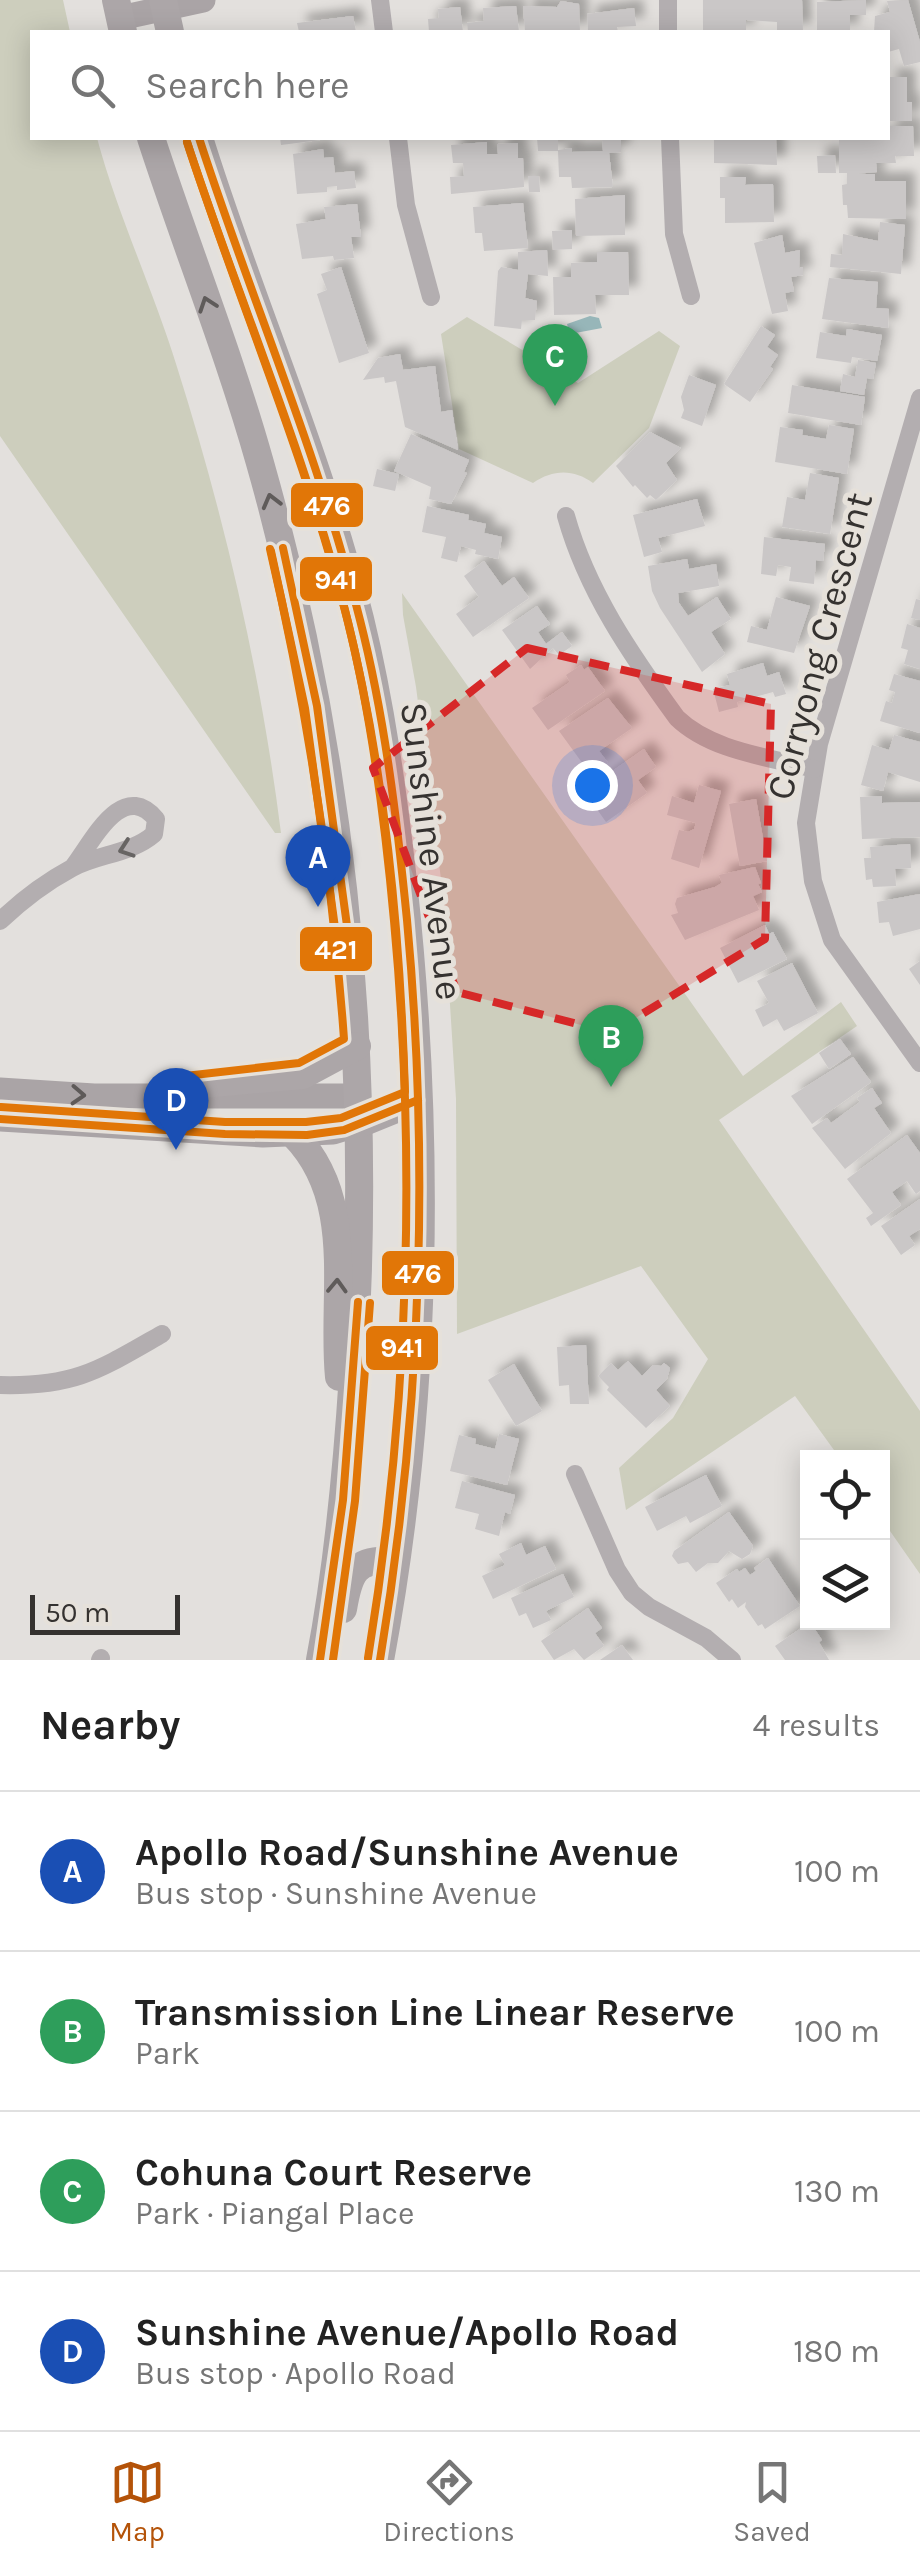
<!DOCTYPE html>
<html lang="en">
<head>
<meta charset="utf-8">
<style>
  :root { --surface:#fff; --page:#f2f2f2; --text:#222; --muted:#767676; --line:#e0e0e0; --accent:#b45309 }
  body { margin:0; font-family:Karla,sans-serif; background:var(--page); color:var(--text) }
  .controls { position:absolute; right:30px; bottom:30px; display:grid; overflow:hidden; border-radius:0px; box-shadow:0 5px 25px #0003 }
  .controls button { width:90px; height:90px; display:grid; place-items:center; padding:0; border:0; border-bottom:2px solid var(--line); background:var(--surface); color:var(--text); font:50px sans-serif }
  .scale { position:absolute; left:30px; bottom:25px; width:150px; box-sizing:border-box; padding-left:10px; border:5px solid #353230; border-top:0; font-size:28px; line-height:35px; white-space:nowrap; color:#353230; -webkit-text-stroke:8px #e6e1da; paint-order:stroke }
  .you { position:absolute; left:592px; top:785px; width:35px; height:35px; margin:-25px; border:8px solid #fff; border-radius:50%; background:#1a73e8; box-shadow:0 0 0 15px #1a73e833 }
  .badge { display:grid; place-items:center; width:65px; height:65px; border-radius:50%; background:var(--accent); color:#fff; font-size:32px; font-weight:700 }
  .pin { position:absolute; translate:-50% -82px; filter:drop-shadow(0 2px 5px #0008) }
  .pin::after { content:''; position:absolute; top:52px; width:35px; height:30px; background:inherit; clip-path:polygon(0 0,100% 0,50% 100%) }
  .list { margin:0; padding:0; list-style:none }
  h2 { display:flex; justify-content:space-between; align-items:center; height:130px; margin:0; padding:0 40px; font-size:42px }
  h2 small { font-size:32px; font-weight:400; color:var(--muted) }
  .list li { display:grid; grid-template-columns:65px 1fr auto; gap:30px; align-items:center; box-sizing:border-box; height:160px; padding:0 40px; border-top:2px solid var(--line) }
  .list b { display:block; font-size:38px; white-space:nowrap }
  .list p { margin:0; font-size:32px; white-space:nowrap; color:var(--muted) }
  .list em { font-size:32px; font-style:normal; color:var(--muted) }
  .icon { flex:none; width:55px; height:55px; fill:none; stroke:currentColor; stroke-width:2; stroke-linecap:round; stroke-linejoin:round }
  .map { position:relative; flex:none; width:920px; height:1660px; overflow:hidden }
  .search { position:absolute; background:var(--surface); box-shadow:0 5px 25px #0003; left:30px; right:30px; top:30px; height:110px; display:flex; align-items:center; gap:25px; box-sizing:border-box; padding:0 35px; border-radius:0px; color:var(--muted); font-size:38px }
  .sheet { height:770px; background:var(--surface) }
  nav { display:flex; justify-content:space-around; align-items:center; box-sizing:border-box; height:140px; border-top:2px solid var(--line); background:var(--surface); font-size:28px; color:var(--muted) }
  nav a { display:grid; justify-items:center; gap:5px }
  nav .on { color:var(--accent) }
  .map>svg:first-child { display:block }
  .green { fill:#cdcebd }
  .water { fill:#97b6b9 }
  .building { fill:#cac7c7; filter:url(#shadow) }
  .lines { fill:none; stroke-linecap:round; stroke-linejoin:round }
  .street { stroke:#b3aeb0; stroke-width:18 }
  .secondary { stroke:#aaa4a6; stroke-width:25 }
  .primary { stroke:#aca6a8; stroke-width:28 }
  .bus-1-casing { stroke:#e6e1da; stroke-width:15 }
  .bus-2-casing { stroke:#e6e1da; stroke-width:15 }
  .bus-3-casing { stroke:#e6e1da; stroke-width:15 }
  .bus-1 { stroke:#e17607; stroke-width:8 }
  .bus-2 { stroke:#e17607; stroke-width:8 }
  .bus-3 { stroke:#e17607; stroke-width:8 }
  .oneway { stroke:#5f5b5a }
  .oneway2 { stroke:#676463 }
  .oneway3 { stroke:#5e5a59 }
  .marked { fill:#d62828; fill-opacity:0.2; stroke:#d62828; stroke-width:8; stroke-dasharray:20 12; stroke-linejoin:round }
  .labels { text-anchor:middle; stroke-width:10; stroke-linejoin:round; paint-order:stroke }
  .street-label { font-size:38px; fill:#353230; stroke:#e6e1da }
  .line-badge { stroke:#e6e1da; stroke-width:4 }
  .badge-label { font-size:28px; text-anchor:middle; font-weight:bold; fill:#fff }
</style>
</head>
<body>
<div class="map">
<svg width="920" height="1660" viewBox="0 0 920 1660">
  <defs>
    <filter id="shadow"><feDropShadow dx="9" dy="-9" stdDeviation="5" flood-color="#0004"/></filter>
  </defs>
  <rect width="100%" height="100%" fill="#e3e0dd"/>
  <g class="green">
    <path d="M0,0h63l7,32h-38v106h65c21,78 56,151 80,229 48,152 84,307 104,466h-6l-275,-397z"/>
    <path d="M467,317l111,66 81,-52 21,15 -31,82 -56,55c-19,-14 -40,-14 -60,0l-74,-34 -18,-115z"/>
    <polygon points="402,593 743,1076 841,1002 857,1026 719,1120 920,1411 920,1574 883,1521 882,1458 839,1457 795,1396 626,1510 619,1468 673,1418 708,1359 641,1266 457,1334 456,1099 445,926 447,925 416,687 403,615"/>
  </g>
  <polygon class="water" points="590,316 599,318 602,328 570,334 567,324"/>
  <g class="building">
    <polygon points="703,0 802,0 803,32 777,32 777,22 746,20 746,32 703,32"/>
    <polygon points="866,0 866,15 850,15 850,32 817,32 817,2"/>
    <polygon points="908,0 920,42 920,62 904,66 899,49 888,52 888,32 874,32 875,16 890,12 887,1"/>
    <polygon points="561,1 579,4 580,32 525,32 523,6 557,7"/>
    <polygon points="516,6 519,32 468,32 467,23 484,21 483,8"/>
    <polygon points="460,7 463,32 429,32 428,19 439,18 438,9"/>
    <polygon points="634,8 636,26 617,27 618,32 588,32 587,14"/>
    <polygon points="353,16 356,32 299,32 297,23"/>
    <polygon points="888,77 907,77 907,102 912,102 912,121 888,121"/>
    <polygon points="888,126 913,126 914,156 895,156 896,163 876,163 877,172 855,174 875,174 875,181 906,181 906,219 848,218 847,205 843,205 842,185 847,184 847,173 839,173 839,138 888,138"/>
    <polygon points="280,138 320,138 320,140 281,145"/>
    <polygon points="537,138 558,138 558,150 572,148 572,152 603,151 602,138 621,138 621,152 609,153 613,187 572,188 571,177 559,177 558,151 538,151"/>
    <polygon points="714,138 776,138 777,165 714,163"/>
    <polygon points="487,142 487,154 498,154 497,144 518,143 518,158 523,158 524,187 451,194 450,177 464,176 463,163 453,163 451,145"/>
    <polygon points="323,149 324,158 333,157 335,173 354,171 356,188 337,190 337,186 327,187 327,192 297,194 293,154"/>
    <polygon points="835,155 836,173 818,173 817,156"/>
    <polygon points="528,176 539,176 540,192 529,192"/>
    <polygon points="720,177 746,177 745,185 773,184 774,222 725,223 725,198 720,198"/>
    <polygon points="625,195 625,235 576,236 575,199"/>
    <polygon points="523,203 528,248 484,251 482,233 475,233 473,207"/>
    <polygon points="357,204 361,237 351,237 354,258 334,260 333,256 302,259 296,224 326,219 324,207"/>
    <polygon points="880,222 905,225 901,274 830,267 831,254 842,255 843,234 878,241"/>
    <polygon points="572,230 572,249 553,250 552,231"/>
    <polygon points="782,235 785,253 800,250 799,268 803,267 803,275 791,277 794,291 785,293 788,311 772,314 754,243"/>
    <polygon points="547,250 548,276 528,274 525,298 537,301 535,320 522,320 521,329 494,326 498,271 501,267 518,270 518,252"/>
    <polygon points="597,252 628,252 629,295 595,295 596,314 554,315 553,277 571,277 571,263 597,262"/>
    <polygon points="341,267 369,353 339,363 317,294 327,290 321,274"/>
    <polygon points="829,278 878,282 876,308 889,309 888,328 822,319"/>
    <polygon points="761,326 775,335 767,347 778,355 770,367 773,369 750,402 724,384"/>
    <polygon points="847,329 882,335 877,361 852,357 851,363 816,358 820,332 846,336"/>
    <polygon points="400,354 403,370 435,366 441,412 452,410 458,450 405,427 396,381 385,383 384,377 363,380 378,358"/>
    <polygon points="858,360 876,363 873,379 867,378 864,395 840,391 843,374 855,377"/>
    <polygon points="689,375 716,385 702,426 681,418 684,410 681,397"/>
    <polygon points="792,385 865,397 861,425 788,413"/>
    <polygon points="829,425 854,429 847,474 775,462 780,427 803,430 802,435 826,439"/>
    <polygon points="650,432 681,448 666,463 677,480 656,500 650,495 647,498 635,485 633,487 616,466"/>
    <polygon points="411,434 469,460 464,472 467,473 451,504 429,499 431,487 394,471"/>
    <polygon points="377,469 399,474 395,491 373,486"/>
    <polygon points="810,473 839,478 830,534 782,527 787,497 805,500"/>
    <polygon points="697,499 705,526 658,538 662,552 644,557 633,515"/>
    <polygon points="427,506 469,515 468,520 486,524 484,533 502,537 498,559 475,554 476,550 461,546 457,562 441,558 446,537 422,532"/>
    <polygon points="764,537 825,544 823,561 816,560 814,584 789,581 791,567 778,565 776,576 761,574"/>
    <polygon points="687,559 689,569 716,564 719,586 678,593 679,603 688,616 717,597 731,619 711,632 725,654 702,672 660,608 652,591 648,566"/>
    <polygon points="484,561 502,586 514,577 529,598 473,637 456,614 479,597 464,576"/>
    <polygon points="776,597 810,606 794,653 747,642 751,626 767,630"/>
    <polygon points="916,599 920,600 920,620 911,618"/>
    <polygon points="537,606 550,624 538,632 546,644 562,632 572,646 559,655 553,648 530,669 502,630"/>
    <polygon points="907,624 920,628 920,669 904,664 908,650 901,648"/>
    <polygon points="763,663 767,676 779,672 786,694 775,697 773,692 737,702 738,707 719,712 713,689 730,685 727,674"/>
    <polygon points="581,665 584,670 588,667 605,691 548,730 532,708 570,682 566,675"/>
    <polygon points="894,674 920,681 920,733 880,721 886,701 892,703 895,692 889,690"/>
    <polygon points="608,698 632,728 599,751 608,763 591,775 559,731"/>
    <polygon points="894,735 920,742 920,782 888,772 883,791 861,785 872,745 889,750"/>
    <polygon points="644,749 656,767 638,780 647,793 606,822 584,791"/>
    <polygon points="699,785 721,791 699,868 671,859 679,830 688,832 694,829 696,823 667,815 672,796 694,803"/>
    <polygon points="882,796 882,803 920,802 920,837 862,839 860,797"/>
    <polygon points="756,799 767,861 740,866 729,804"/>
    <polygon points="910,844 911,868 895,869 896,886 873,887 872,879 866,880 864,858 871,858 870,847"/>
    <polygon points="755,867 761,883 758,884 762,892 753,896 759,910 685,940 671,915 678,913 675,904 677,898 715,887 722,883 719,875"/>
    <polygon points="920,894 920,929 893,936 889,922 879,923 877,902"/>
    <polygon points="765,925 769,934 773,932 787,959 738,983 720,948"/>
    <polygon points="920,961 920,985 909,969"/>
    <polygon points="792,963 818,1013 784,1031 777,1019 763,1027 755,1010 769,1003 757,981"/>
    <polygon points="840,1039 851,1054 829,1069 819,1053"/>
    <polygon points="853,1057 871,1082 812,1124 791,1096"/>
    <polygon points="872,1088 882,1103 874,1108 891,1133 845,1169 812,1128 827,1118 831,1123 860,1102 857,1098"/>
    <polygon points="907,1135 920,1153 920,1191 916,1194 907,1181 892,1192 901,1205 871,1226 866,1218 873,1213 847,1179"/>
    <polygon points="920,1199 920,1229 909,1236 915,1245 901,1255 881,1226"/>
    <polygon points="586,1345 589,1404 570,1404 569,1385 559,1386 557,1347"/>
    <polygon points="628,1361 642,1376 653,1365 661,1366 664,1363 670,1368 667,1379 656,1390 670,1406 646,1428 607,1390 609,1387 598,1376 611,1363 618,1370"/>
    <polygon points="514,1364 542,1411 516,1426 488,1380"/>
    <polygon points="499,1434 519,1439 507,1485 450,1471 459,1435 476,1439 475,1444 495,1449"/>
    <polygon points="706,1475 722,1506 690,1523 686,1516 657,1531 645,1507"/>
    <polygon points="462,1481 515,1495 510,1514 505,1512 499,1536 475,1529 479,1514 455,1508"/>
    <polygon points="729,1512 753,1546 750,1554 742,1559 729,1551 718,1563 708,1563 696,1572 688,1562 678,1564 672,1556 674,1551"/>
    <polygon points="521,1543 526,1555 545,1546 556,1569 493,1599 482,1576 505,1565 499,1554"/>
    <polygon points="768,1558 800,1606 765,1629 762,1624 758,1626 745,1607 746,1602 738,1608 732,1599 729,1602 716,1583 737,1569 739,1572 745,1568 750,1575 756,1571 754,1568"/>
    <polygon points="563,1574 574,1597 546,1611 551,1620 533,1628 526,1613 519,1616 511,1598"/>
    <polygon points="588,1608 602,1628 595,1633 604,1646 584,1660 574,1649 554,1660 541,1641"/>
    <polygon points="810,1622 822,1640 819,1642 829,1660 785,1660 775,1646"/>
    <polygon points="622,1645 633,1660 600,1660"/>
  </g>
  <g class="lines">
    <g class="street">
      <polyline points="380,0 384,32"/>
      <polyline points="668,0 668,32"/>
      <polyline points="398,138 406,205 431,297"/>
      <polyline points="670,138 674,234 691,296"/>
      <polyline points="920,398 819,744 806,823 813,881 832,940 920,1063"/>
      <path d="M566,516c21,75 65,139 111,202 34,33 92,39 137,51"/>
      <path d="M0,921c21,-20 46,-39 72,-53 26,-14 59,-14 82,-34l2,-15c-34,-40 -63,22 -83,48"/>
      <path d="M0,1385c75,2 99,-15 162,-51"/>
      <polyline points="575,1474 617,1570 632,1593 649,1607 706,1638 732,1660"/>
      <polyline points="100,1660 101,1658"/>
    </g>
    <g class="secondary">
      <polyline points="120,18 203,0"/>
      <polyline points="0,1090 94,1096 358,1096"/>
      <polyline points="0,1119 263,1135 333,1132 359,1124"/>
    </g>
    <g class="primary">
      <polyline points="116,0 123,32"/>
      <polyline points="163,0 170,32"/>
      <path d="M151,138c35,108 78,215 109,325 84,296 113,604 93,911 -6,95 -15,192 -33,286"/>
      <path d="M199,138c50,161 120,316 161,481 21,86 33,174 43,262 28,257 25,524 -23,779"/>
      <polyline points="157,1096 203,1084 303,1075 357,1046"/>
      <polyline points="359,1124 418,1100"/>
      <path d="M294,1135c64,65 37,160 45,242"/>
      <path d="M343,1609c6,-36 12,-52 52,-48"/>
    </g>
    <g class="bus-1-casing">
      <g id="bus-1">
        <path d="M199,138c52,161 120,317 161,482 25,98 37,200 47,300 23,249 14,494 -27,740"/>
        <polyline points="283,548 317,706 348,933"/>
        <polyline points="0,1119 225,1134 307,1135 344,1130 418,1100"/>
        <polyline points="320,1660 343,1500 358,1302"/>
      </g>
    </g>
    <g class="bus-2-casing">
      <g id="bus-2">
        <path d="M187,142c52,160 119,316 161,480 24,97 37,199 46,299 23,248 14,492 -26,737"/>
        <polyline points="271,551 305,708 336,935"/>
        <polyline points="333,1660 355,1501 370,1303"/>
      </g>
    </g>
    <g class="bus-3-casing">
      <g id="bus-3">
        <path d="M185,1076l114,-13 45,-24c-12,-166 -36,-328 -74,-490"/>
        <path d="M1,1107l224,15h81l35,-4 64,-26c-5,-162 -20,-324 -60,-482 -41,-160 -107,-312 -158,-468"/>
      </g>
    </g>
    <use href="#bus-1" class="bus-1"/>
    <use href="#bus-2" class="bus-2"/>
    <use href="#bus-3" class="bus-3"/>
  </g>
  <defs><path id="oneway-chevron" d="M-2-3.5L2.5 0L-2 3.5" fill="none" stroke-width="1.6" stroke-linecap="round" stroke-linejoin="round" transform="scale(2.5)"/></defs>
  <g class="oneway">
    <use href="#oneway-chevron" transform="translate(207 304) rotate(-109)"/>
    <use href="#oneway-chevron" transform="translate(271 501) rotate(-105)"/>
    <use href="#oneway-chevron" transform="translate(337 1286) rotate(-88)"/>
  </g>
  <use class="oneway2" href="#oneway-chevron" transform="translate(126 849) rotate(161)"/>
  <use class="oneway3" href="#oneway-chevron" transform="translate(78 1095) rotate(3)"/>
  <path class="marked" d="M527,648l244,56 -6,235 -154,94 -154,-41 -84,-224z"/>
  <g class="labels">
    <g class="street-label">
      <text transform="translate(819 646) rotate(-75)" y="13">Corryong Crescent</text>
      <text transform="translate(432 851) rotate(83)" y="13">Sunshine Avenue</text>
    </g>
  </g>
  <g class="line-badge">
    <rect x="289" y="481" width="76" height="48" rx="10" fill="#e17607"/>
    <rect x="298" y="555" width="76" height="48" rx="10" fill="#e17607"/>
    <rect x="298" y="925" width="76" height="48" rx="10" fill="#e17607"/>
    <rect x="380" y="1249" width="76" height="48" rx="10" fill="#e17607"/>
    <rect x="364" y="1324" width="76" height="48" rx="10" fill="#e17607"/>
  </g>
  <g class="badge-label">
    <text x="327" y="515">476</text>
    <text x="336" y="589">941</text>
    <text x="336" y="959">421</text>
    <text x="418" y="1283">476</text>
    <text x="402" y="1357">941</text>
  </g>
</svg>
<div class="controls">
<button><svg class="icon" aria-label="locate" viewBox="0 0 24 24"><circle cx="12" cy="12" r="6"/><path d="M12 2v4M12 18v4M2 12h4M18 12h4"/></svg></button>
<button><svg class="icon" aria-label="layers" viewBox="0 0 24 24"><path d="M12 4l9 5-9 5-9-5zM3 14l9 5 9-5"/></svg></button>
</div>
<div class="scale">50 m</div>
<div class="you"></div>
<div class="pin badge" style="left:318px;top:907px;background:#1a4fb4">A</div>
<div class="pin badge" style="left:611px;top:1087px;background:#2e9e5b">B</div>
<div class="pin badge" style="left:555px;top:406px;background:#2e9e5b">C</div>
<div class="pin badge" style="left:176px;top:1150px;background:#1a4fb4">D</div>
<div class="search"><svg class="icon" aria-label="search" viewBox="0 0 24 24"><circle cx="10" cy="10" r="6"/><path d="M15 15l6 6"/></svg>Search here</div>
</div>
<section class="sheet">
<h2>Nearby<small>4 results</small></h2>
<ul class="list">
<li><span class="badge" style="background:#1a4fb4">A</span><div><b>Apollo Road/Sunshine Avenue</b><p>Bus stop · Sunshine Avenue</p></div><em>100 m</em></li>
<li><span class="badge" style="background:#2e9e5b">B</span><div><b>Transmission Line Linear Reserve</b><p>Park</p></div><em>100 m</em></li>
<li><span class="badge" style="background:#2e9e5b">C</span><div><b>Cohuna Court Reserve</b><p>Park · Piangal Place</p></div><em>130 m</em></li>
<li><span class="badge" style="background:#1a4fb4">D</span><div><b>Sunshine Avenue/Apollo Road</b><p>Bus stop · Apollo Road</p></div><em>180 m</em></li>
</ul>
</section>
<nav>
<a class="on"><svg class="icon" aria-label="map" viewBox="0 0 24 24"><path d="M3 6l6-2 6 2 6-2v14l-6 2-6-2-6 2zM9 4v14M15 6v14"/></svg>Map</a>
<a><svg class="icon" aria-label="directions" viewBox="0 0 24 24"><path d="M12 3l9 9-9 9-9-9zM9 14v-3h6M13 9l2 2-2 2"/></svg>Directions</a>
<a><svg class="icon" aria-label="saved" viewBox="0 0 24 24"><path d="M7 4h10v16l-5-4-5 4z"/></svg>Saved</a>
</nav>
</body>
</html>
